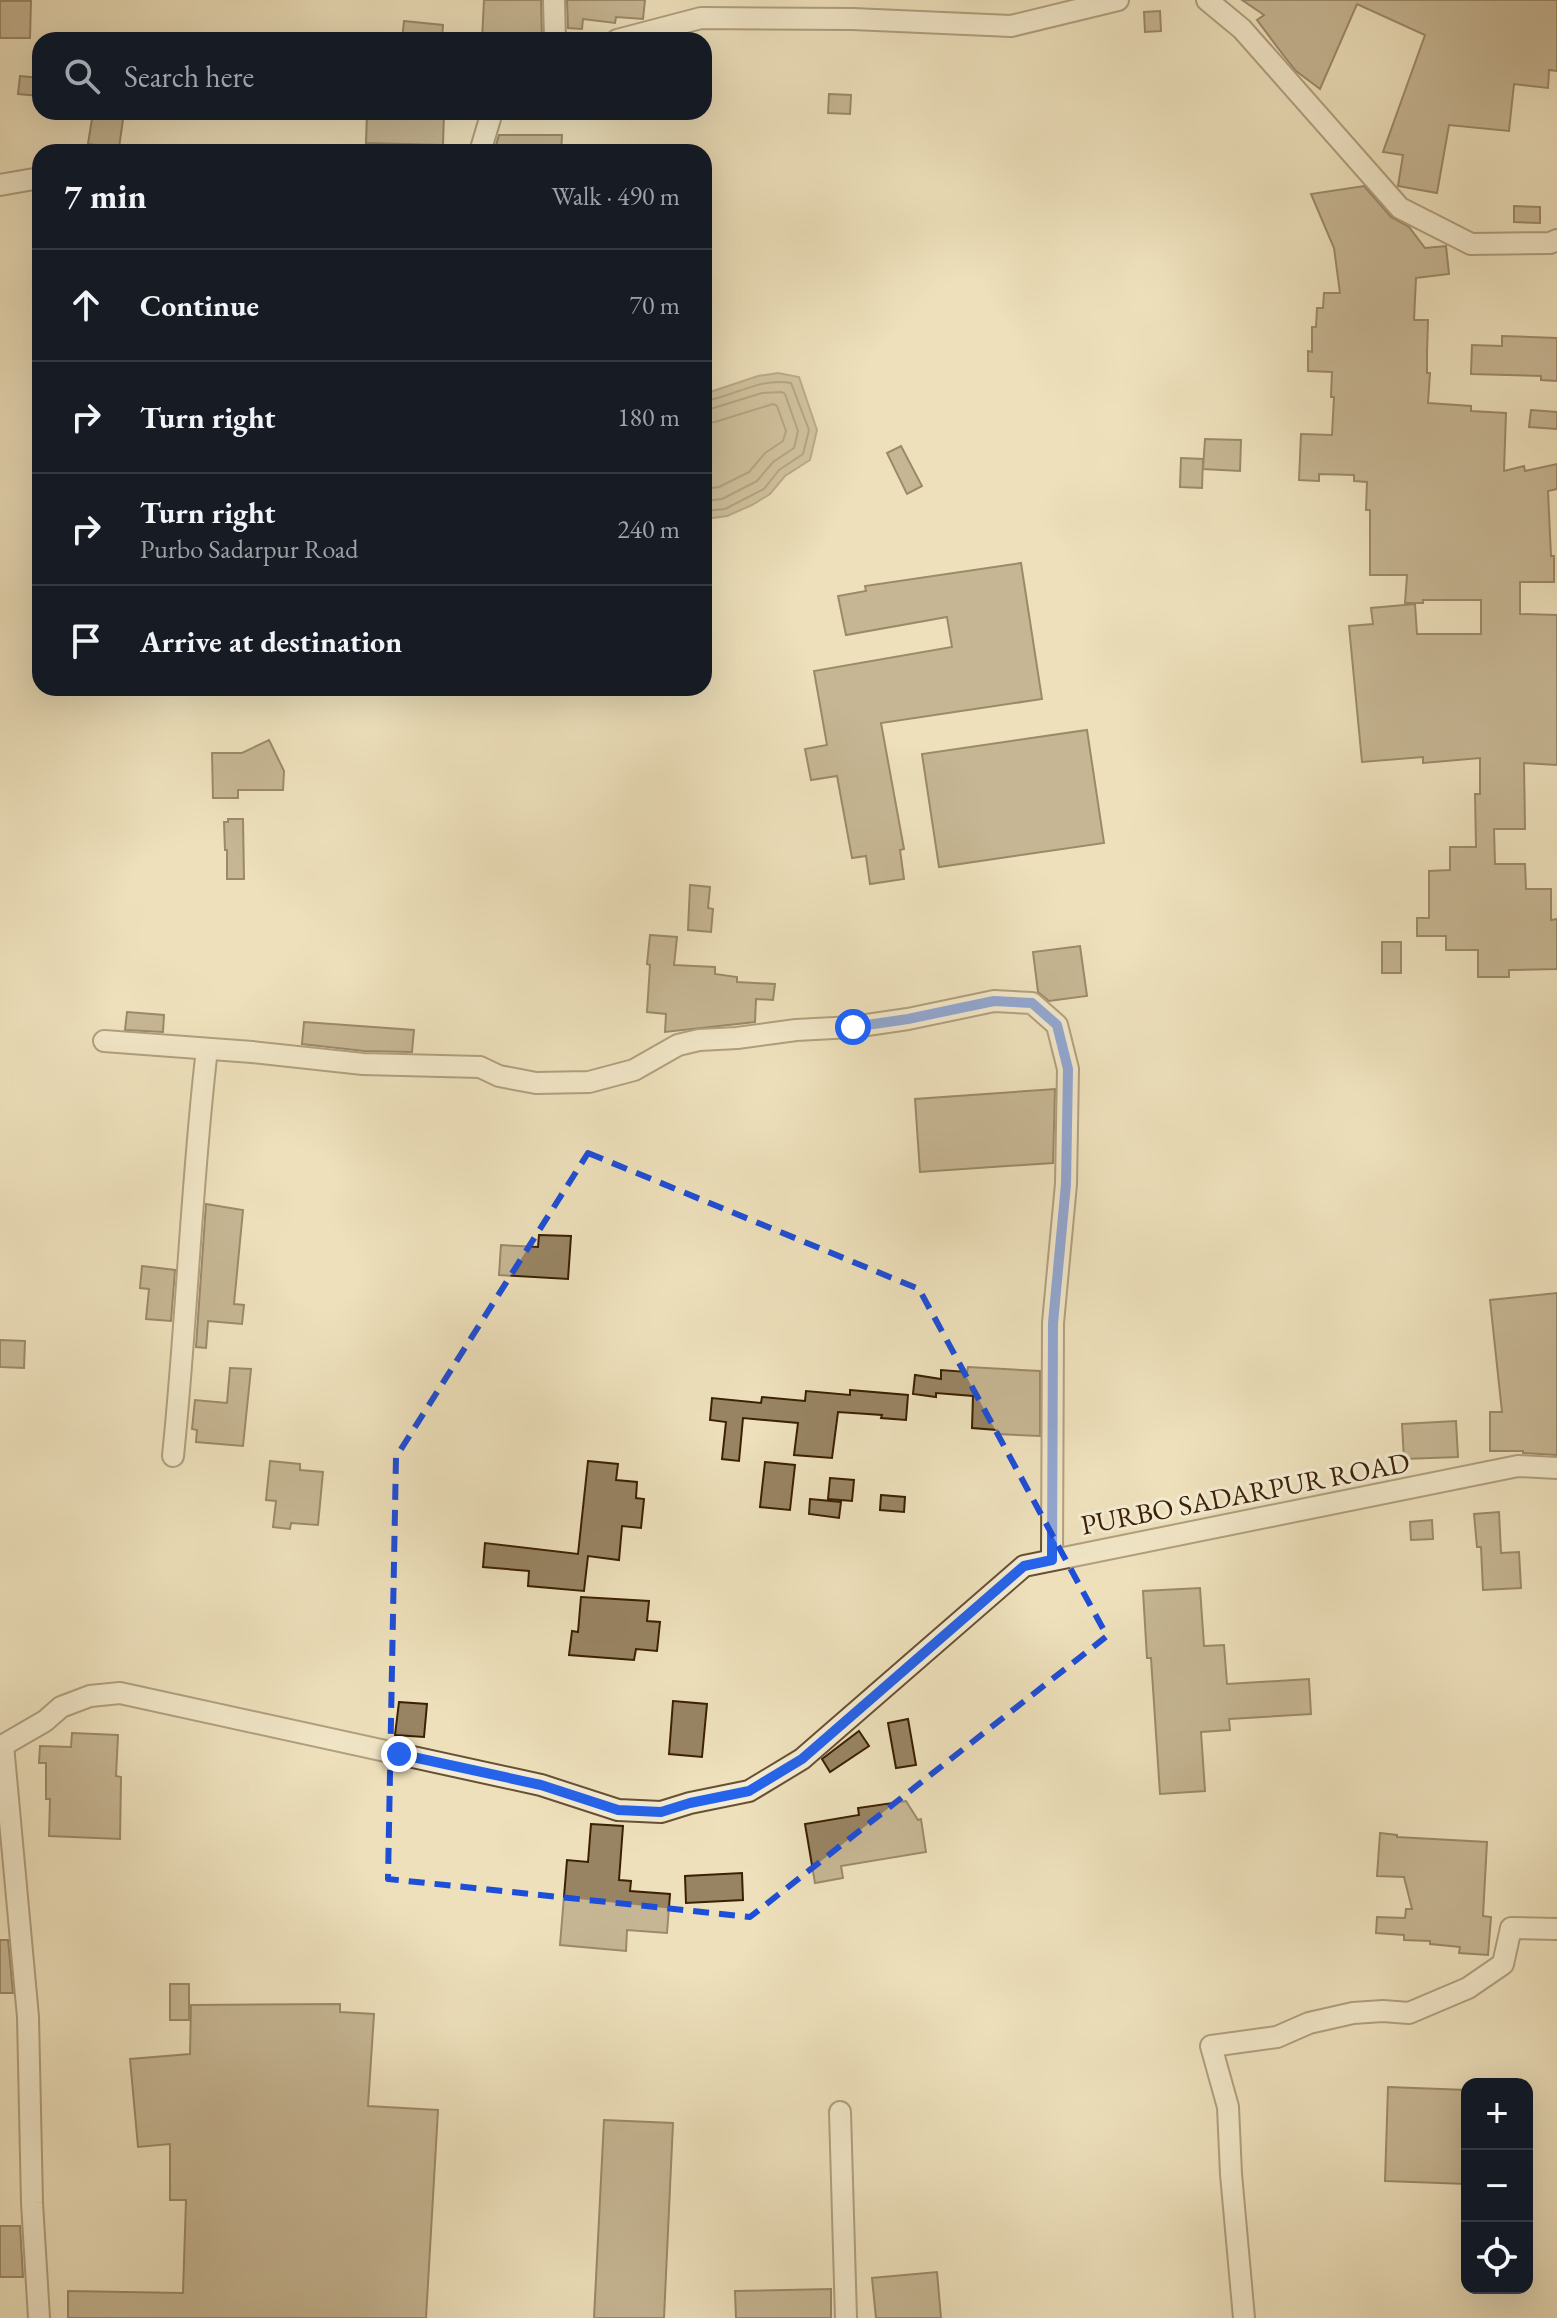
<!DOCTYPE html>
<html lang="en">
<head>
<meta charset="utf-8">
<style>
  :root { --surface:#171b24; --page:#242831; --text:#f1f3f6; --muted:#9ea1a6; --line:#363941 }
  body { margin:0; font-family:"EB Garamond",serif; background:var(--page); color:var(--text) }
  .controls { position:absolute; right:24px; bottom:24px; display:grid; overflow:hidden; border-radius:16px; box-shadow:0 8px 32px #0002 }
  .controls button { width:72px; height:72px; display:grid; place-items:center; padding:0; border:0; border-bottom:2px solid var(--line); background:var(--surface); color:var(--text); font:40px sans-serif }
  .stop { position:absolute; width:24px; height:24px; margin:-18px; border:6px solid #2563eb; border-radius:50%; background:#fff }
  .stop.end { background:#2563eb; border-color:#fff; box-shadow:0 2px 8px #0008 }
  .list { margin:0; padding:0; list-style:none }
  h2 { display:flex; justify-content:space-between; align-items:center; height:104px; margin:0; padding:0 32px; font-size:34px }
  h2 small { font-size:26px; font-weight:400; color:var(--muted) }
  .list li { display:grid; grid-template-columns:52px 1fr auto; gap:24px; align-items:center; box-sizing:border-box; height:112px; padding:0 32px; border-top:2px solid var(--line) }
  .list b { display:block; font-size:30px; white-space:nowrap }
  .list p { margin:0; font-size:26px; white-space:nowrap; color:var(--muted) }
  .list em { font-size:26px; font-style:normal; color:var(--muted) }
  .icon { flex:none; width:44px; height:44px; fill:none; stroke:currentColor; stroke-width:2; stroke-linecap:round; stroke-linejoin:round }
  .map { position:relative; flex:none; width:1557px; height:2318px; overflow:hidden }
  .search { position:absolute; background:var(--surface); box-shadow:0 8px 32px #0002; left:32px; top:32px; width:680px; height:88px; display:flex; align-items:center; gap:20px; box-sizing:border-box; padding:0 28px; border-radius:24px; color:var(--muted); font-size:30px }
  .panel { position:absolute; background:var(--surface); box-shadow:0 8px 32px #0002; left:32px; top:144px; width:680px; height:552px; border-radius:24px }
  .map>svg:first-child { display:block }
  .water { fill:#b09f7d; stroke:#816c4d; stroke-width:2 }
  .lines { fill:none; stroke-linecap:round; stroke-linejoin:round }
  .shore { stroke:#766040; stroke-width:2 }
  .building { fill:#988463; stroke:#3b2004; stroke-width:2 }
  .minor-casing { stroke:#685032; stroke-width:24 }
  .minor { stroke:#f3ebd3; stroke-width:20 }
  .route { stroke:#2563eb; stroke-width:10 }
  .marked { fill:none; stroke:#1d4ed8; stroke-width:6; stroke-dasharray:16 10; stroke-linejoin:round }
  .labels { text-anchor:middle; stroke-width:6; stroke-linejoin:round; paint-order:stroke }
  .street-label { font-size:28px; fill:#3b2004; stroke:#f3ebd3 }
</style>
</head>
<body>
<div class="map">
<svg width="1557" height="2318" viewBox="0 0 1557 2318">
  <rect width="100%" height="100%" fill="#ede0bb"/>
  <filter id="stains"><feTurbulence type="fractalNoise" baseFrequency=".0025" numOctaves="4"/><feColorMatrix values="0 0 0 0 .2 0 0 0 0 .09 0 0 0 0 .02 0 0 0 .5 -.17"/></filter>
  <radialGradient id="worn" r=".72"><stop offset=".6" stop-color="#630" stop-opacity="0"/><stop offset="1" stop-color="#630" stop-opacity=".3"/></radialGradient>
  <polygon class="water" points="778,373 799,377 817,430 810,460 785,476 770,494 752,505 727,516 705,519 704,394 758,376"/>
  <g class="lines">
    <g class="shore">
      <path d="M704,401c30,-4 55,-24 87,-18l18,47 -6,24 -24,16 -15,19 -39,20 -21,2"/>
      <polyline points="704,411 762,393 782,392 785,394 798,431 794,448 773,462 757,481 722,499 704,501"/>
      <polyline points="704,423 715,422 773,404 777,406 786,431 783,441 765,453 749,472 719,487 704,489"/>
    </g>
  </g>
  <g class="building">
    <polygon points="484,0 541,0 542,38 482,40"/>
    <polygon points="567,0 645,0 643,19 616,17 615,23 583,19 582,29 568,28"/>
    <polygon points="1242,0 1557,0 1557,71 1549,70 1548,88 1514,84 1509,131 1449,125 1437,193 1398,186 1403,155 1383,152 1425,35 1357,4 1320,89 1296,71 1284,56 1257,20 1264,15"/>
    <polygon points="0,1 31,1 30,38 0,38"/>
    <polygon points="1160,11 1161,31 1145,32 1144,12"/>
    <polygon points="404,21 443,25 442,40 402,40"/>
    <polygon points="20,76 40,78 40,96 18,94"/>
    <polygon points="829,94 851,95 850,114 828,113"/>
    <polygon points="93,112 124,112 119,148 88,144"/>
    <polygon points="367,112 444,112 443,145 366,143"/>
    <polygon points="499,135 562,135 561,152 494,152"/>
    <polygon points="1364,186 1391,217 1409,227 1425,248 1446,246 1449,274 1416,278 1414,320 1428,320 1427,353 1427,373 1430,373 1428,403 1471,406 1471,411 1506,413 1504,471 1524,466 1525,471 1557,464 1557,489 1548,491 1551,556 1554,556 1554,582 1520,582 1520,614 1557,615 1557,765 1524,763 1525,829 1494,829 1495,864 1525,864 1526,889 1551,889 1551,920 1557,919 1557,969 1509,970 1509,977 1478,977 1478,950 1446,950 1446,936 1417,936 1417,918 1429,918 1429,871 1450,870 1450,847 1476,847 1475,794 1480,794 1480,758 1423,763 1423,757 1362,762 1349,626 1373,624 1371,608 1415,604 1417,634 1481,634 1481,600 1423,600 1423,603 1405,603 1407,575 1370,575 1370,510 1366,510 1367,482 1354,481 1354,475 1319,474 1319,481 1299,480 1301,434 1332,435 1334,397 1331,397 1332,372 1308,371 1308,351 1312,352 1312,327 1316,327 1317,308 1323,308 1324,293 1340,293 1334,248 1311,194"/>
    <polygon points="1514,206 1540,207 1540,223 1514,222"/>
    <polygon points="1502,336 1557,338 1557,381 1541,380 1541,376 1471,374 1472,345 1502,346"/>
    <polygon points="1531,410 1557,412 1557,429 1529,427"/>
    <polygon points="1205,439 1241,440 1240,471 1203,469"/>
    <polygon points="901,446 922,486 907,494 887,453"/>
    <polygon points="1181,458 1203,459 1202,488 1180,487"/>
    <polygon points="1021,563 1042,699 881,723 904,849 900,850 904,879 870,884 866,856 852,858 837,776 811,780 805,749 827,745 814,671 952,647 947,617 846,635 838,596 866,591 865,586"/>
    <polygon points="1087,730 1104,843 939,867 922,754"/>
    <polygon points="269,740 284,771 283,790 238,790 238,798 213,798 212,753 242,753"/>
    <polygon points="228,819 243,819 244,879 227,879 227,850 225,850 224,822 228,822"/>
    <polygon points="690,885 710,887 708,908 713,909 711,932 688,930"/>
    <polygon points="650,935 677,937 674,965 715,967 715,974 737,977 737,982 775,984 773,1000 756,999 755,1022 665,1032 666,1014 647,1012 650,965 647,964"/>
    <rect x="1382" y="942" width="19" height="31"/>
    <polygon points="1080,946 1087,996 1049,1001 1038,992 1033,952"/>
    <polygon points="127,1012 164,1015 163,1032 125,1030"/>
    <polygon points="304,1022 414,1030 412,1052 364,1051 302,1044"/>
    <polygon points="1055,1089 1053,1163 920,1172 915,1099"/>
    <polygon points="206,1204 243,1210 234,1304 244,1305 242,1324 208,1321 206,1348 196,1347"/>
    <polygon points="539,1235 571,1236 568,1279 499,1275 501,1245 538,1247"/>
    <polygon points="142,1266 175,1270 171,1321 146,1319 149,1289 140,1288"/>
    <polygon points="1557,1293 1557,1455 1523,1453 1523,1451 1490,1451 1490,1412 1502,1412 1490,1300"/>
    <polygon points="0,1340 25,1341 24,1368 0,1367"/>
    <polygon points="968,1367 1040,1371 1040,1436 997,1434 997,1430 972,1428 973,1396 936,1393 936,1397 913,1394 915,1375 941,1379 941,1370 967,1372"/>
    <polygon points="230,1368 251,1369 243,1446 196,1442 197,1430 192,1429 195,1400 227,1403"/>
    <polygon points="850,1390 908,1395 906,1420 881,1418 882,1415 838,1412 832,1458 794,1455 798,1423 743,1418 739,1461 722,1459 726,1422 710,1420 712,1398 761,1403 762,1397 805,1401 806,1391 850,1395"/>
    <polygon points="1456,1421 1458,1457 1404,1459 1402,1424"/>
    <polygon points="270,1461 300,1464 300,1470 323,1472 318,1525 291,1523 290,1529 273,1527 276,1501 266,1500"/>
    <polygon points="588,1461 618,1464 616,1480 637,1482 636,1498 644,1499 641,1528 622,1526 619,1560 588,1556 584,1591 528,1586 529,1571 483,1567 485,1543 578,1554"/>
    <polygon points="765,1462 795,1465 790,1510 760,1507"/>
    <polygon points="830,1478 854,1480 852,1501 828,1499"/>
    <polygon points="881,1495 905,1497 904,1512 880,1510"/>
    <polygon points="810,1499 841,1502 839,1518 809,1514"/>
    <polygon points="1499,1512 1501,1553 1519,1552 1521,1588 1483,1590 1481,1547 1477,1547 1474,1514"/>
    <polygon points="1432,1520 1433,1539 1411,1540 1410,1522"/>
    <polygon points="1200,1588 1204,1646 1224,1645 1227,1684 1309,1679 1311,1714 1229,1719 1230,1730 1201,1732 1205,1791 1160,1794 1151,1658 1147,1658 1143,1591"/>
    <polygon points="581,1597 649,1601 647,1621 660,1622 657,1651 636,1649 634,1660 569,1655 572,1631 578,1632"/>
    <polygon points="673,1701 707,1704 702,1757 669,1754"/>
    <polygon points="399,1702 427,1704 424,1737 395,1735"/>
    <polygon points="908,1719 916,1765 896,1768 888,1723"/>
    <polygon points="859,1731 869,1746 830,1772 822,1759"/>
    <polygon points="72,1733 118,1735 116,1776 121,1777 120,1839 49,1836 50,1799 46,1799 46,1763 39,1763 40,1746 71,1747"/>
    <polygon points="906,1801 918,1820 921,1819 926,1852 841,1866 843,1878 815,1883 805,1824 859,1815 858,1808"/>
    <polygon points="591,1824 623,1826 619,1880 631,1881 630,1891 670,1894 667,1933 627,1930 626,1951 560,1945 567,1860 588,1862"/>
    <polygon points="1380,1833 1397,1835 1397,1837 1487,1842 1483,1916 1491,1917 1488,1955 1459,1953 1460,1947 1430,1944 1430,1941 1404,1940 1404,1935 1376,1933 1377,1917 1405,1918 1406,1909 1412,1909 1404,1877 1377,1876"/>
    <polygon points="742,1873 743,1900 686,1903 685,1876"/>
    <polygon points="0,1940 8,1940 13,1993 0,1993"/>
    <rect x="170" y="1984" width="19" height="36"/>
    <polygon points="340,2004 340,2012 374,2014 368,2106 438,2110 426,2318 68,2318 68,2291 183,2293 186,2200 170,2200 170,2144 138,2147 130,2059 190,2054 191,2005"/>
    <polygon points="1388,2087 1467,2090 1467,2184 1385,2181"/>
    <polygon points="604,2120 673,2123 664,2318 594,2318"/>
    <polygon points="0,2226 20,2226 23,2277 0,2277"/>
    <polygon points="937,2272 941,2318 876,2318 872,2278"/>
    <polygon points="831,2289 831,2318 736,2318 735,2291"/>
  </g>
  <g class="lines">
    <g class="minor-casing">
      <g id="minor">
        <polyline points="554,0 555,40"/>
        <polyline points="1207,0 1242,29 1400,208 1471,244 1550,243 1557,240"/>
        <polyline points="617,40 701,18 853,19 1011,26 1118,0"/>
        <polyline points="480,152 492,112"/>
        <polyline points="0,185 40,178"/>
        <polyline points="104,1041 252,1052 363,1064 480,1067 499,1076 536,1083 589,1082 634,1070 678,1045 699,1040 737,1038 796,1030 853,1027 908,1019 994,1001 1032,1003 1057,1025 1068,1069 1066,1184 1053,1323 1052,1560"/>
        <path d="M173,1456c14,-135 18,-272 34,-407"/>
        <polyline points="3,1745 28,2017 32,2203 39,2318"/>
        <polyline points="0,1747 45,1721 61,1707 90,1696 120,1693 541,1785 618,1810 661,1812 690,1803 749,1791 802,1759 1024,1566 1518,1466 1557,1468"/>
        <polyline points="840,2112 846,2318"/>
        <polyline points="1244,2318 1231,2174 1228,2107 1211,2046 1277,2037 1309,2023 1353,2013 1383,2011 1409,2013 1468,1988 1503,1964 1511,1928 1557,1929"/>
      </g>
    </g>
    <use href="#minor" class="minor"/>
  </g>
  <g class="lines">
    <polyline class="route" points="399,1754 541,1785 618,1810 661,1812 690,1803 749,1791 802,1759 1024,1566 1052,1560 1053,1323 1066,1184 1068,1069 1057,1025 1032,1003 994,1001 908,1019 853,1027"/>
  </g>
  <path d="M0 0H1557V2318H0ZM588,1153l331,136 188,347 -357,281 -362,-38 8,-422z" fill="#ede0bb" fill-opacity=".55" fill-rule="evenodd"/>
  <path class="marked" d="M588,1153l331,136 188,347 -357,281 -362,-38 8,-422z"/>
  <g class="labels">
    <g class="street-label">
      <text transform="translate(1245 1493) rotate(-11)" y="10">PURBO SADARPUR ROAD</text>
    </g>
  </g>
  <rect width="100%" height="100%" filter="url(#stains)"/>
  <rect width="100%" height="100%" fill="url(#worn)"/>
</svg>
<div class="controls">
<button>+</button>
<button>−</button>
<button><svg class="icon" aria-label="locate" viewBox="0 0 24 24"><circle cx="12" cy="12" r="6"/><path d="M12 2v4M12 18v4M2 12h4M18 12h4"/></svg></button>
</div>
<div class="stop" style="left:853px;top:1027px"></div>
<div class="stop end" style="left:399px;top:1754px"></div>
<div class="search"><svg class="icon" aria-label="search" viewBox="0 0 24 24"><circle cx="10" cy="10" r="6"/><path d="M15 15l6 6"/></svg>Search here</div>
<section class="panel">
<h2>7 min<small>Walk · 490 m</small></h2>
<ul class="list">
<li><svg class="icon" aria-label="ahead" viewBox="0 0 24 24"><path d="M12 20V5M6 11l6-6 6 6"/></svg><div><b>Continue</b></div><em>70 m</em></li>
<li><svg class="icon" aria-label="right" viewBox="0 0 24 24"><path d="M7 20v-9h11M14 6l5 5-5 5"/></svg><div><b>Turn right</b></div><em>180 m</em></li>
<li><svg class="icon" aria-label="right" viewBox="0 0 24 24"><path d="M7 20v-9h11M14 6l5 5-5 5"/></svg><div><b>Turn right</b><p>Purbo Sadarpur Road</p></div><em>240 m</em></li>
<li><svg class="icon" aria-label="arrive" viewBox="0 0 24 24"><path d="M6 21V4h12l-3 4 3 4H6"/></svg><div><b>Arrive at destination</b></div></li>
</ul>
</section>
</div>
</body>
</html>
